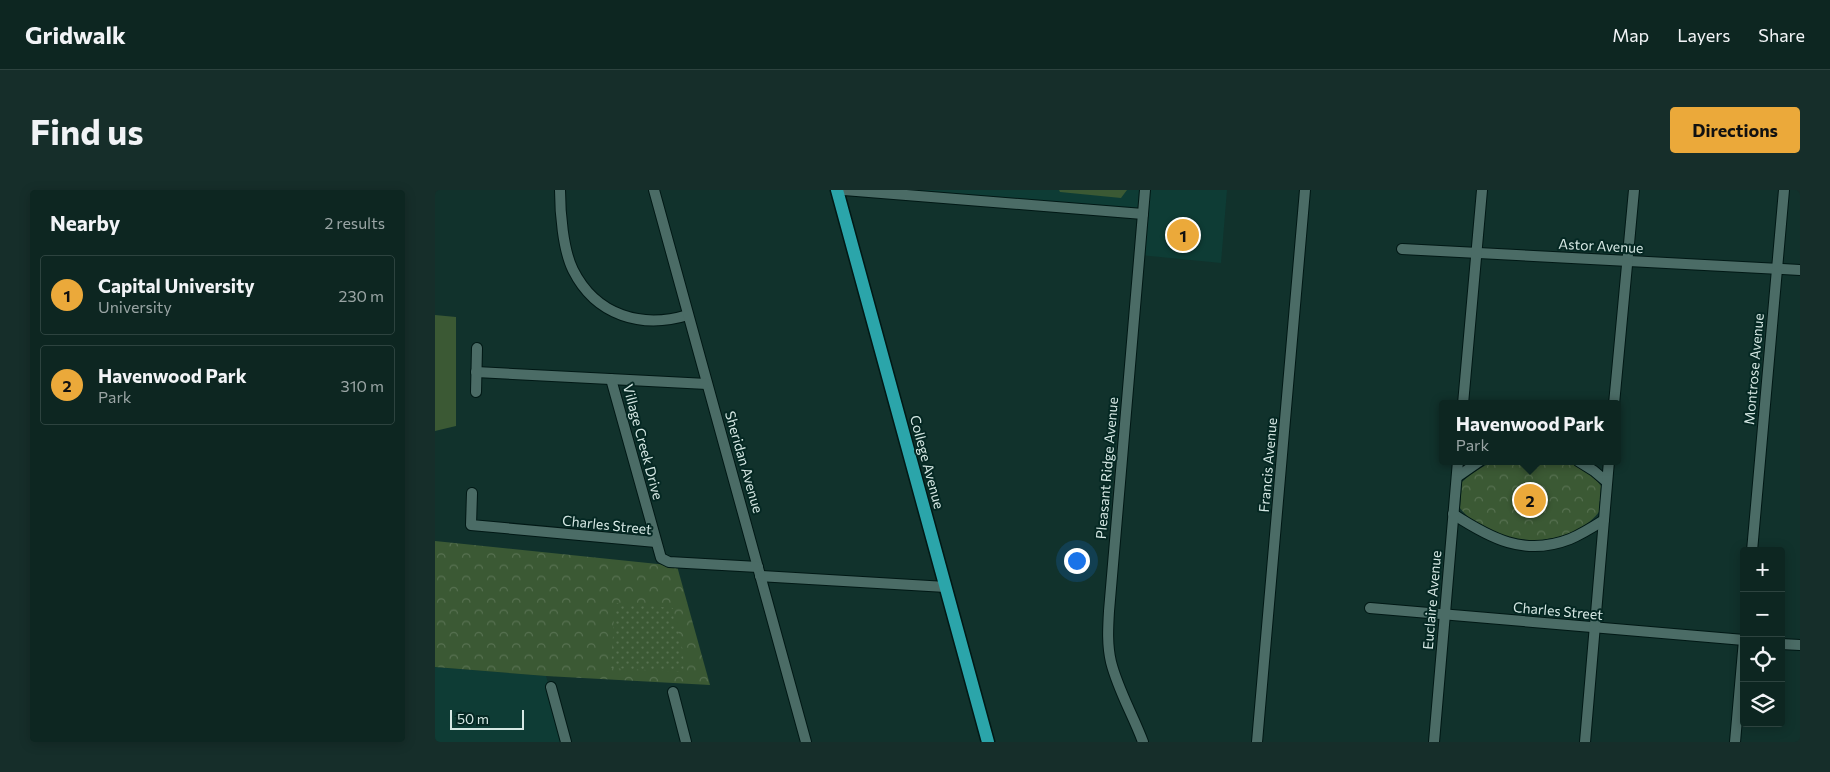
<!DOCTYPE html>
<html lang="en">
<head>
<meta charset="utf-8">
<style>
  :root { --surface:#0d2621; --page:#162e2a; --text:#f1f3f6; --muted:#9aa5a5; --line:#2d433f; --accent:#eba93a }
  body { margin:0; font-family:Commissioner,sans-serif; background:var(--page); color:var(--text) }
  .controls { position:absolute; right:15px; bottom:15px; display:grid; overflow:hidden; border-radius:5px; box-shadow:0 2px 12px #0003 }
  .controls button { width:45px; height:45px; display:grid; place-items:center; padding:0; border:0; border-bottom:1px solid var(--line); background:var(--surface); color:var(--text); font:25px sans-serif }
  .scale { position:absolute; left:15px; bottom:12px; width:74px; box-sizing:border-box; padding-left:5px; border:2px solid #d6e8e4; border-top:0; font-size:14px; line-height:18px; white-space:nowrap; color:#d6e8e4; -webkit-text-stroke:4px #052823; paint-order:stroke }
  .you { position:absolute; left:641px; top:370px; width:18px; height:18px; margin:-12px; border:4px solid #fff; border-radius:50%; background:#1a73e8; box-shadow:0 0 0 8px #1a73e833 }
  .badge { display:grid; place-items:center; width:32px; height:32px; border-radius:50%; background:var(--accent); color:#111; font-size:16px; font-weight:700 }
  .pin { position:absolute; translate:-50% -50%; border:2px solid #fff; box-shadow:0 1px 5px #0006 }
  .popup { position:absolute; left:1004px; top:210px; width:182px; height:65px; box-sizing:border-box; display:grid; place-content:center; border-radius:5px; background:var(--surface); filter:drop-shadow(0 1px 4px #0005); font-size:16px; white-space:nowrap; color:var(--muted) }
  .popup b { font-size:19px; color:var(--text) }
  .popup::after { content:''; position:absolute; left:50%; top:100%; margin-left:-10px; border:10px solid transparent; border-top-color:var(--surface) }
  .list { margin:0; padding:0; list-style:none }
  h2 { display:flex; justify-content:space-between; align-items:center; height:65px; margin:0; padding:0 20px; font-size:21px }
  h2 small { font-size:16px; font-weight:400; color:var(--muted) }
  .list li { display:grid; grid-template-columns:32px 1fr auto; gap:15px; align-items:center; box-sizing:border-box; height:80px; margin:0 10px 10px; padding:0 10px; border:1px solid var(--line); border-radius:5px }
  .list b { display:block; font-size:19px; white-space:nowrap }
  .list p { margin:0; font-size:16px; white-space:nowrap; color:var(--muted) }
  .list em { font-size:16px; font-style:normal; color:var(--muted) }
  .icon { flex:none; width:28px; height:28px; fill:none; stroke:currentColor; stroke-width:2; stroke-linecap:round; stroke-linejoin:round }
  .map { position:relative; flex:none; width:1365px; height:552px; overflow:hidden; border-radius:5px }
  header { display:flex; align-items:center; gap:30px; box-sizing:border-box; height:70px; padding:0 25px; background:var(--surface); border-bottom:1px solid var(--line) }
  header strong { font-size:24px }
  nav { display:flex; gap:28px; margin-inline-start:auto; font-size:18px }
  .intro { display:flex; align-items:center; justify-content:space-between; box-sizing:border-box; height:120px; padding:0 30px }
  h1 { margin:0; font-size:35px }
  .button { padding:12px 22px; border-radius:5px; background:var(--accent); color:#111; font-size:18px; font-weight:700 }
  main { display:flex; gap:30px; padding:0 30px }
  aside { flex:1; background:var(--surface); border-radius:5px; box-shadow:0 2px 12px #0003 }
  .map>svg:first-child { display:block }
  .built { fill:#0e3c35 }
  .grass { fill:#3b5934 }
  .park { fill:url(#park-crowns) }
  .garden { fill:url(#garden-dots) }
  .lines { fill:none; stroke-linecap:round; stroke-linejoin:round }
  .minor-casing { stroke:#011815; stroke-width:12 }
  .major-casing { stroke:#011815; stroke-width:15 }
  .minor { stroke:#4b6c66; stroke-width:10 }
  .major { stroke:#2ba5aa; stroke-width:12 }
  .labels { text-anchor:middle; stroke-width:4; stroke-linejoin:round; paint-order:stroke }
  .street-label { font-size:14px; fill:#d6e8e4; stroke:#052823 }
</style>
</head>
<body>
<header>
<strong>Gridwalk</strong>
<nav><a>Map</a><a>Layers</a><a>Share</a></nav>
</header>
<div class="intro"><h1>Find us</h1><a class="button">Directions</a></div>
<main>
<aside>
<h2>Nearby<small>2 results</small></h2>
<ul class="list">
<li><span class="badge">1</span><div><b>Capital University</b><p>University</p></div><em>230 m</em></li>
<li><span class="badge">2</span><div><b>Havenwood Park</b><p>Park</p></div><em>310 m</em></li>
</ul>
</aside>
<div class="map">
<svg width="1365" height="552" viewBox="0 0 1365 552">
  <defs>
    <pattern id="park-crowns" width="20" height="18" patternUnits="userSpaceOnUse" patternTransform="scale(1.25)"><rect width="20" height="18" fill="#3b5934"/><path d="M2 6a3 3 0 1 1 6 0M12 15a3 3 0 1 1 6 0" fill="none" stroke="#577151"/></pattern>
    <pattern id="garden-dots" width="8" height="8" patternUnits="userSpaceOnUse" patternTransform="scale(1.25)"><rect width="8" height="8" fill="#3b5934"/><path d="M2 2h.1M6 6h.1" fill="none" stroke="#577151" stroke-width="1.8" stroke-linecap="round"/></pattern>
  </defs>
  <rect width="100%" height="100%" fill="#11322c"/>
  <g class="built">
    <polygon points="409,0 792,0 786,73 705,65 708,25"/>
    <polygon points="0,477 111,486 130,552 0,552"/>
  </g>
  <g class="grass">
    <polygon points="624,0 692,0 686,8 625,2"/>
    <polygon points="0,125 21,127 21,236 0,241"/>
  </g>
  <g class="park">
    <path d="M1058,271h72c14,6 28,13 36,25l-2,26c-32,40 -109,36 -139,-4l2,-26 10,-9z"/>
    <polygon points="0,351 242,376 275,495 111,486 0,477"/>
  </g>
  <path class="garden" d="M180,413l58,5c-1,13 7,25 9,39 2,8 1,17 2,25l-73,-4z"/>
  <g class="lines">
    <g class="minor-casing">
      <g id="minor">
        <path d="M125,0c0,22 3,60 13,80 23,46 69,59 115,45"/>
        <polyline points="219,0 371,552"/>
        <polyline points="409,0 708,24"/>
        <polyline points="967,59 1365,80"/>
        <polyline points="41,182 272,194"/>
        <polyline points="176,189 226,368 234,372 323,377"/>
        <polyline points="41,202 42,158"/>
        <polyline points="1028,214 1047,0"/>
        <polyline points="1179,214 1199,0"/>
        <polyline points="1143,271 1159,281 1172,292"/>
        <polyline points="1022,287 1045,271"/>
        <polyline points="37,303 36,335 221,352"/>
        <path d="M1018,324c37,24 71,43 117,25 12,-5 23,-12 34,-19"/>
        <polyline points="1317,361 1349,0"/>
        <polyline points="325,386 511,397"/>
        <polyline points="935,418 1309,450"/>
        <polyline points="1346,454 1365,455"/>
        <polyline points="116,497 131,552"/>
        <polyline points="238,502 251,552"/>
        <path d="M708,552c-10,-27 -25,-52 -32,-80 -4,-17 -3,-34 -2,-51l36,-421"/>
        <polyline points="822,552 870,0"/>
        <polyline points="999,552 1023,271"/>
        <polyline points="1150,552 1174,271"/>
        <polyline points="1300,552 1309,450"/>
      </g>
    </g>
    <g class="major-casing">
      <polyline id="major" points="402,0 553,552"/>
    </g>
    <use href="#minor" class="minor"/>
    <use href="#major" class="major"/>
  </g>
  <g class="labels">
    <g class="street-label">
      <text transform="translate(1166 56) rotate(3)" y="5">Astor Avenue</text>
      <text transform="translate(1319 179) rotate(-85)" y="5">Montrose Avenue</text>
      <text transform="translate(208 252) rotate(75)" y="5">Village Creek Drive</text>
      <text transform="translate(309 272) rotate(74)" y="5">Sheridan Avenue</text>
      <text transform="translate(492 272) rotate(75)" y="5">College Avenue</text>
      <text transform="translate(833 275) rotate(-85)" y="5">Francis Avenue</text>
      <text transform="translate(672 278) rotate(-85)" y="5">Pleasant Ridge Avenue</text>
      <text transform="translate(172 335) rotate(6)" y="5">Charles Street</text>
      <text transform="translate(997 410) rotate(-85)" y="5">Euclaire Avenue</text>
      <text transform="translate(1123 421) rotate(5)" y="5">Charles Street</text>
    </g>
  </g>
</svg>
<div class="controls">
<button>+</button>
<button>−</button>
<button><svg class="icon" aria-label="locate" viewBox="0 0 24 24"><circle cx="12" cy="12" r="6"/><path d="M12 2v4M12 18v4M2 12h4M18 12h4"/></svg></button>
<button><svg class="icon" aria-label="layers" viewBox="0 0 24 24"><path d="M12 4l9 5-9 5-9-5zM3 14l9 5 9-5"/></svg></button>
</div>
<div class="scale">50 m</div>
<div class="you"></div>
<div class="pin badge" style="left:748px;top:45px">1</div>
<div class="pin badge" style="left:1095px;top:310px">2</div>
<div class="popup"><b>Havenwood Park</b>Park</div>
</div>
</main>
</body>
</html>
